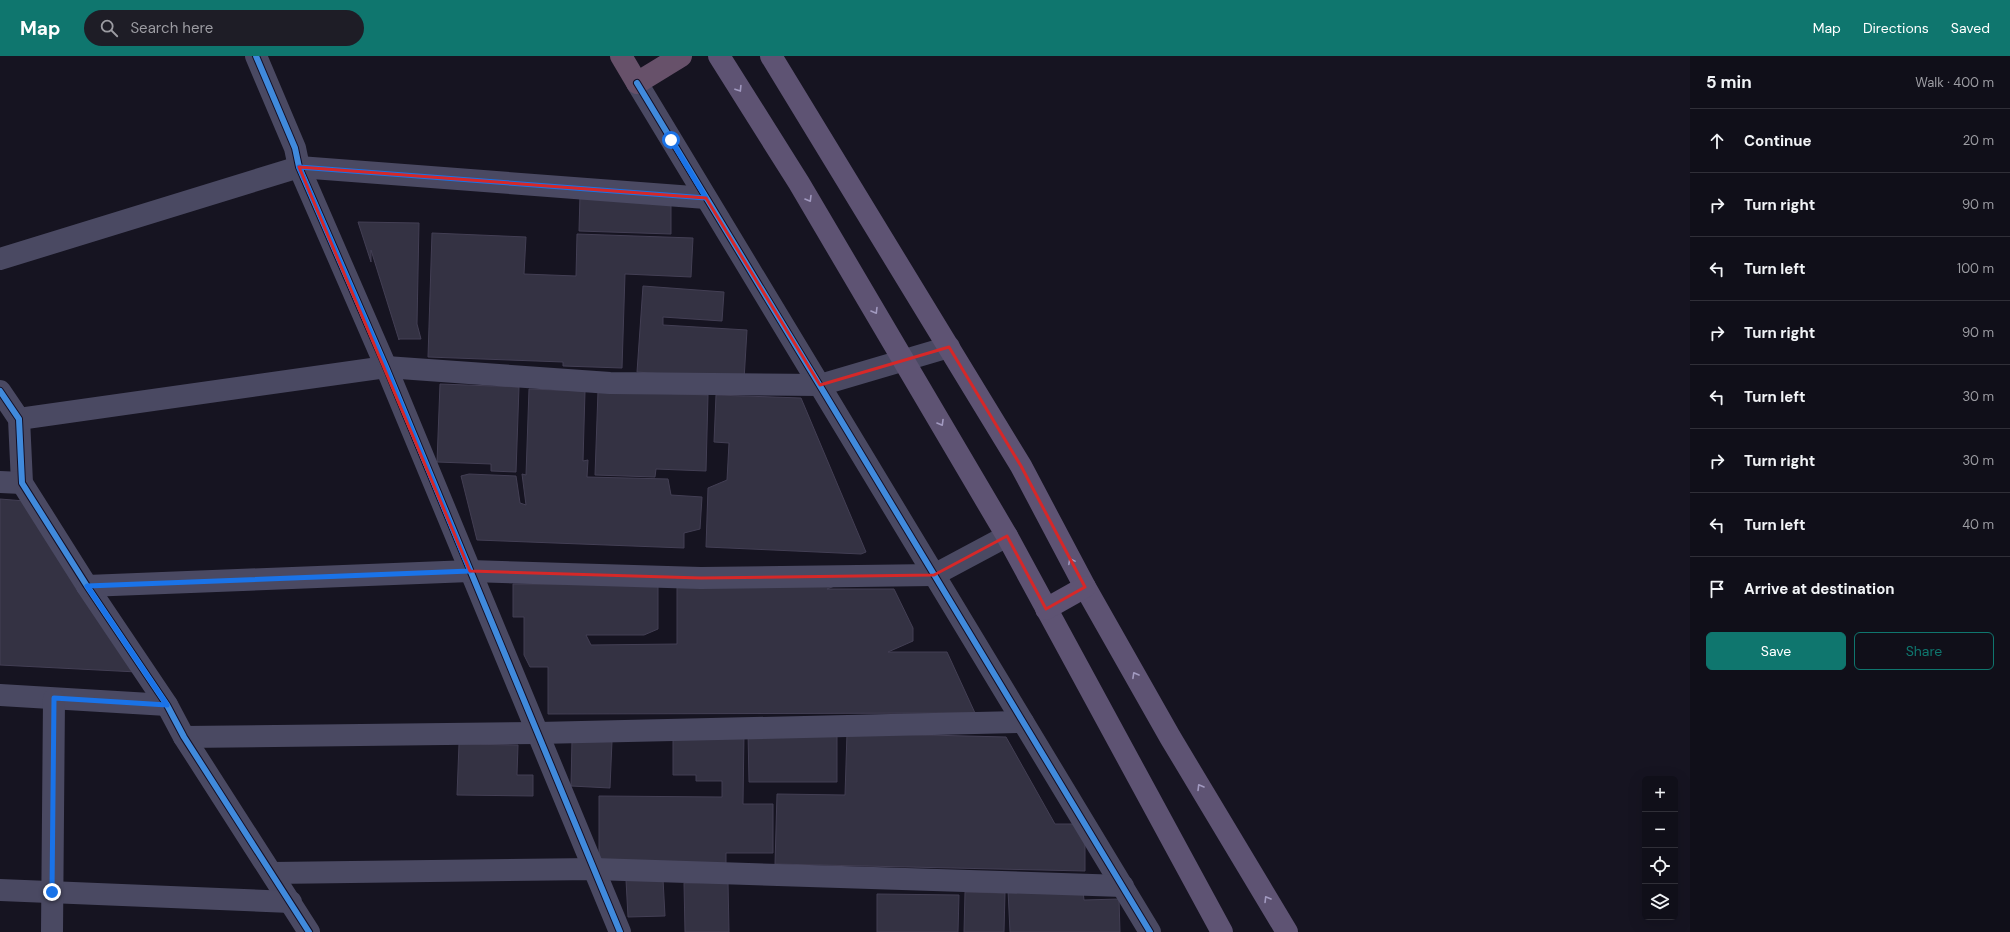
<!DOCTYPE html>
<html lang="en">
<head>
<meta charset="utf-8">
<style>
  :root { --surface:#100f19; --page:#1e1d26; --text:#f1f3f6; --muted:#9c9ca2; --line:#302f38; --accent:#0f766e }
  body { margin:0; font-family:"DM Sans",sans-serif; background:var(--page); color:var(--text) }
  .controls { position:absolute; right:12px; bottom:12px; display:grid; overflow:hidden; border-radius:6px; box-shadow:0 4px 16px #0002 }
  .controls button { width:36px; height:36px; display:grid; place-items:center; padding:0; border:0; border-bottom:1px solid var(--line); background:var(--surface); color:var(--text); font:20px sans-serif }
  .stop { position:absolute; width:12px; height:12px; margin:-9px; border:3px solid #1a73e8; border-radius:50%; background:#fff }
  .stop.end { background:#1a73e8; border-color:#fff; box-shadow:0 1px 4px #0008 }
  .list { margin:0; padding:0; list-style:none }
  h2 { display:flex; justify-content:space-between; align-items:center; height:52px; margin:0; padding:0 16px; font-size:17px }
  h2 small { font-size:13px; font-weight:400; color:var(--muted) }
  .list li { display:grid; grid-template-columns:26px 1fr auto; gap:12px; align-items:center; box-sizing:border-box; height:64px; padding:0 16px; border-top:1px solid var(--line) }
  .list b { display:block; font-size:15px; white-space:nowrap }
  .list em { font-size:13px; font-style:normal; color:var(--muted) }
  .actions { display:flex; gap:8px; padding:12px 16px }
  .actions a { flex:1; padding:9px 0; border:1px solid var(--accent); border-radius:6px; text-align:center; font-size:14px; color:var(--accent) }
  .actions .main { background:var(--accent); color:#fff }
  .icon { flex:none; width:22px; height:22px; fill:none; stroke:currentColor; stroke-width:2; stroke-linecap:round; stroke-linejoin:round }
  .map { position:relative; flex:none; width:1690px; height:876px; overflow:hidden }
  header { display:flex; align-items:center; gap:24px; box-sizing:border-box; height:56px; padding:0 20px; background:var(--accent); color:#fff }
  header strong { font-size:19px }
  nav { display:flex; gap:22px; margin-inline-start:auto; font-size:14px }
  .search { width:280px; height:36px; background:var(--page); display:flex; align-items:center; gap:10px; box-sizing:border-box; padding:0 14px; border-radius:22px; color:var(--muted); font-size:15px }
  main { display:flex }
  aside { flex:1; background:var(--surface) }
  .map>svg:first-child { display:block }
  .building { fill:#343243; stroke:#433f54 }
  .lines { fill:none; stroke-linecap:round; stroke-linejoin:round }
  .minor { stroke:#4a4962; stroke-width:22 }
  .major { stroke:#5e5373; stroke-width:22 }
  .highway { stroke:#67516a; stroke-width:22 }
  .cycleway-casing { stroke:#130f26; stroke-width:8 }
  .cycleway { stroke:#408adc; stroke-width:6 }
  .oneway { stroke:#a29ac0 }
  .route { stroke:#1a73e8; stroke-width:5 }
  .marked { fill:none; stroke:#d62828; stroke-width:3; stroke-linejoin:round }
</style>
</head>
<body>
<header>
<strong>Map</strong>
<div class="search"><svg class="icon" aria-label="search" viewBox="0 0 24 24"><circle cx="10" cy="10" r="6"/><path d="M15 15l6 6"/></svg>Search here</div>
<nav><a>Map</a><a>Directions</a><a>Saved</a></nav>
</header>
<main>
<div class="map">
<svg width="1690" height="876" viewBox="0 0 1690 876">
  <rect width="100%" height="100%" fill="#161421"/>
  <g class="building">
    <polygon points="580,139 671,141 671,178 579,175"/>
    <polygon points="358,166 419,167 417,268 421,283 399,283 399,284 371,194 371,206"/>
    <polygon points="432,177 526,181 524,218 576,220 577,178 693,182 691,221 625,218 622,312 563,310 563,306 428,301"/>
    <polygon points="643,230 724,236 722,265 663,261 663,269 747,274 744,324 637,316"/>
    <polygon points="440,328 519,331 516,416 491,415 491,408 437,406"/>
    <polygon points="529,333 585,335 583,405 588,404 587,421 668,423 671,439 702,441 700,473 684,477 684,492 477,484 461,420 469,418 516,420 520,447 526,449 522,418 526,419"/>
    <polygon points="598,335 708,339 706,415 656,413 655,421 595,419"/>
    <polygon points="716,339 801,342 866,496 861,498 706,491 708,432 727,424 729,387 714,386"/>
    <polygon points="0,443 25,445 137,616 0,609"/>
    <polygon points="658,525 658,573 644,579 586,579 591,589 677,588 677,529 837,529 827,533 894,533 913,572 913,585 888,596 947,596 975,657 548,658 548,611 530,611 524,599 524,561 513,561 513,528 632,528"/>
    <polygon points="837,675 837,726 749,726 748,676"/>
    <polygon points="673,677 744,678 743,748 773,748 773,797 726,797 726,808 599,807 599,740 722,741 722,725 696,725 696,719 673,719"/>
    <polygon points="847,677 1006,681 1055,768 1074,768 1085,787 1085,815 775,808 777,738 845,739"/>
    <polygon points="572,683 612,685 610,732 571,730"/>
    <polygon points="459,688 518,689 517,719 533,719 533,740 457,739"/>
    <polygon points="663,823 665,860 628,861 626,824"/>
    <polygon points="728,826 729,876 685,876 684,827"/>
    <polygon points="1008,834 1083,835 1084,844 1119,843 1120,876 1010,876"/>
    <polygon points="965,836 1005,837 1004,876 964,876"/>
    <polygon points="877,838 959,839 958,876 877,876"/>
  </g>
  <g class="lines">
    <g class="minor">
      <polyline points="256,0 295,92 299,111 386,311 620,876"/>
      <polyline points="637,27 1150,876"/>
      <polyline points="0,203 299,111 706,142"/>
      <polyline points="0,335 19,363 22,427 87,530 167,649 184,681 309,876"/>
      <polyline points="19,363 386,311 610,327 820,329 949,291"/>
      <polyline points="0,426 22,427"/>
      <polyline points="87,530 470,515 701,522 934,519 1007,480"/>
      <polyline points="0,639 167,649"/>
      <polyline points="184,681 538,677 1023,666"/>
      <polyline points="272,817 594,813 1123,830"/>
      <polyline points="0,834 291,846"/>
      <polyline points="52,876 54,643"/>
    </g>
    <g class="major">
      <polyline points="719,0 799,127 1007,480 1222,876"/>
      <polyline points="771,0 1021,410 1085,531 1170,681 1287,876"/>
      <polyline points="1046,553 1085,531"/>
    </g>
    <polyline class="highway" points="621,0 637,27 681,0"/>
    <g class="cycleway-casing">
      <g id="cycleway">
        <polyline points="256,0 295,92 299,111 386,311 620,876"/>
        <polyline points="637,27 1150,876"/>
        <polyline points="0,335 19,363 22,427 87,530 167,649 184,681 309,876"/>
      </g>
    </g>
    <use href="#cycleway" class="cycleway"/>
  </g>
  <defs><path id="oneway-chevron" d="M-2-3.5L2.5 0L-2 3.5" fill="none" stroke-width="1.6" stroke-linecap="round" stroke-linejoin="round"/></defs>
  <g class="oneway">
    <use href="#oneway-chevron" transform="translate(739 33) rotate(58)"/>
    <use href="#oneway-chevron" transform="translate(809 143) rotate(59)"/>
    <use href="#oneway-chevron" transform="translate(875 255) rotate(59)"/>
    <use href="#oneway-chevron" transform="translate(941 367) rotate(60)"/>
    <use href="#oneway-chevron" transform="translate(1071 505) rotate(-118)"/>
    <use href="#oneway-chevron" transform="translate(1135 619) rotate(-119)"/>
    <use href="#oneway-chevron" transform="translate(1200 731) rotate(-121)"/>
    <use href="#oneway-chevron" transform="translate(1267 843) rotate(-121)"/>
  </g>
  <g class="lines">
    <polyline class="route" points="52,836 54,642 167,649 87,530 470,515 386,312 299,111 706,142 671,84"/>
  </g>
  <path class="marked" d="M299,111l407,31 114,187 129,-38 72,119 64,121 -39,22 -39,-73 -73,39 -233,3 -231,-7z"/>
</svg>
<div class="controls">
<button>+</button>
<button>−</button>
<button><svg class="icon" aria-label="locate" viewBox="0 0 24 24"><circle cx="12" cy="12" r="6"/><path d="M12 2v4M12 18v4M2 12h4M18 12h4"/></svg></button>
<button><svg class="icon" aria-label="layers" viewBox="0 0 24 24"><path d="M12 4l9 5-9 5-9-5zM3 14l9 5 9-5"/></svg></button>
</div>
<div class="stop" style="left:671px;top:84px"></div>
<div class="stop end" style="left:52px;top:836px"></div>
</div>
<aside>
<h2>5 min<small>Walk · 400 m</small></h2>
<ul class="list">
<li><svg class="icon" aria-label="ahead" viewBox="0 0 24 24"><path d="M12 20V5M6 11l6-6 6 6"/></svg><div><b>Continue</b></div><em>20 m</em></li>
<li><svg class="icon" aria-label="right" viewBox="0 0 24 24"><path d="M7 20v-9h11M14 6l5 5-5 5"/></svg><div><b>Turn right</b></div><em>90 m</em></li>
<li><svg class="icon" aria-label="left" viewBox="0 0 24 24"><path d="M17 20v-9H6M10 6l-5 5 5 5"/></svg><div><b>Turn left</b></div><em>100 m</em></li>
<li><svg class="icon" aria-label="right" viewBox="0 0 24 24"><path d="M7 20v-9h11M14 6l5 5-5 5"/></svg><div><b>Turn right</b></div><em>90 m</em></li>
<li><svg class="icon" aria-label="left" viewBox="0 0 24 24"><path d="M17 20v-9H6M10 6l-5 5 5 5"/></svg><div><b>Turn left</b></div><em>30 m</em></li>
<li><svg class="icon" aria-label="right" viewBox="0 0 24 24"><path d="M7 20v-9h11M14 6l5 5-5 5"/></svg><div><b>Turn right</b></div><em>30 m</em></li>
<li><svg class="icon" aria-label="left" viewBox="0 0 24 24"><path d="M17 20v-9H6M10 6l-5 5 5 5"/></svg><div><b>Turn left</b></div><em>40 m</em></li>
<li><svg class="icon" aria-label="arrive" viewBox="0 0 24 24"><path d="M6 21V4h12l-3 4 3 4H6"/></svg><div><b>Arrive at destination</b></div></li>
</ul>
<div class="actions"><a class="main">Save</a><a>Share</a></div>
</aside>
</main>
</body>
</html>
